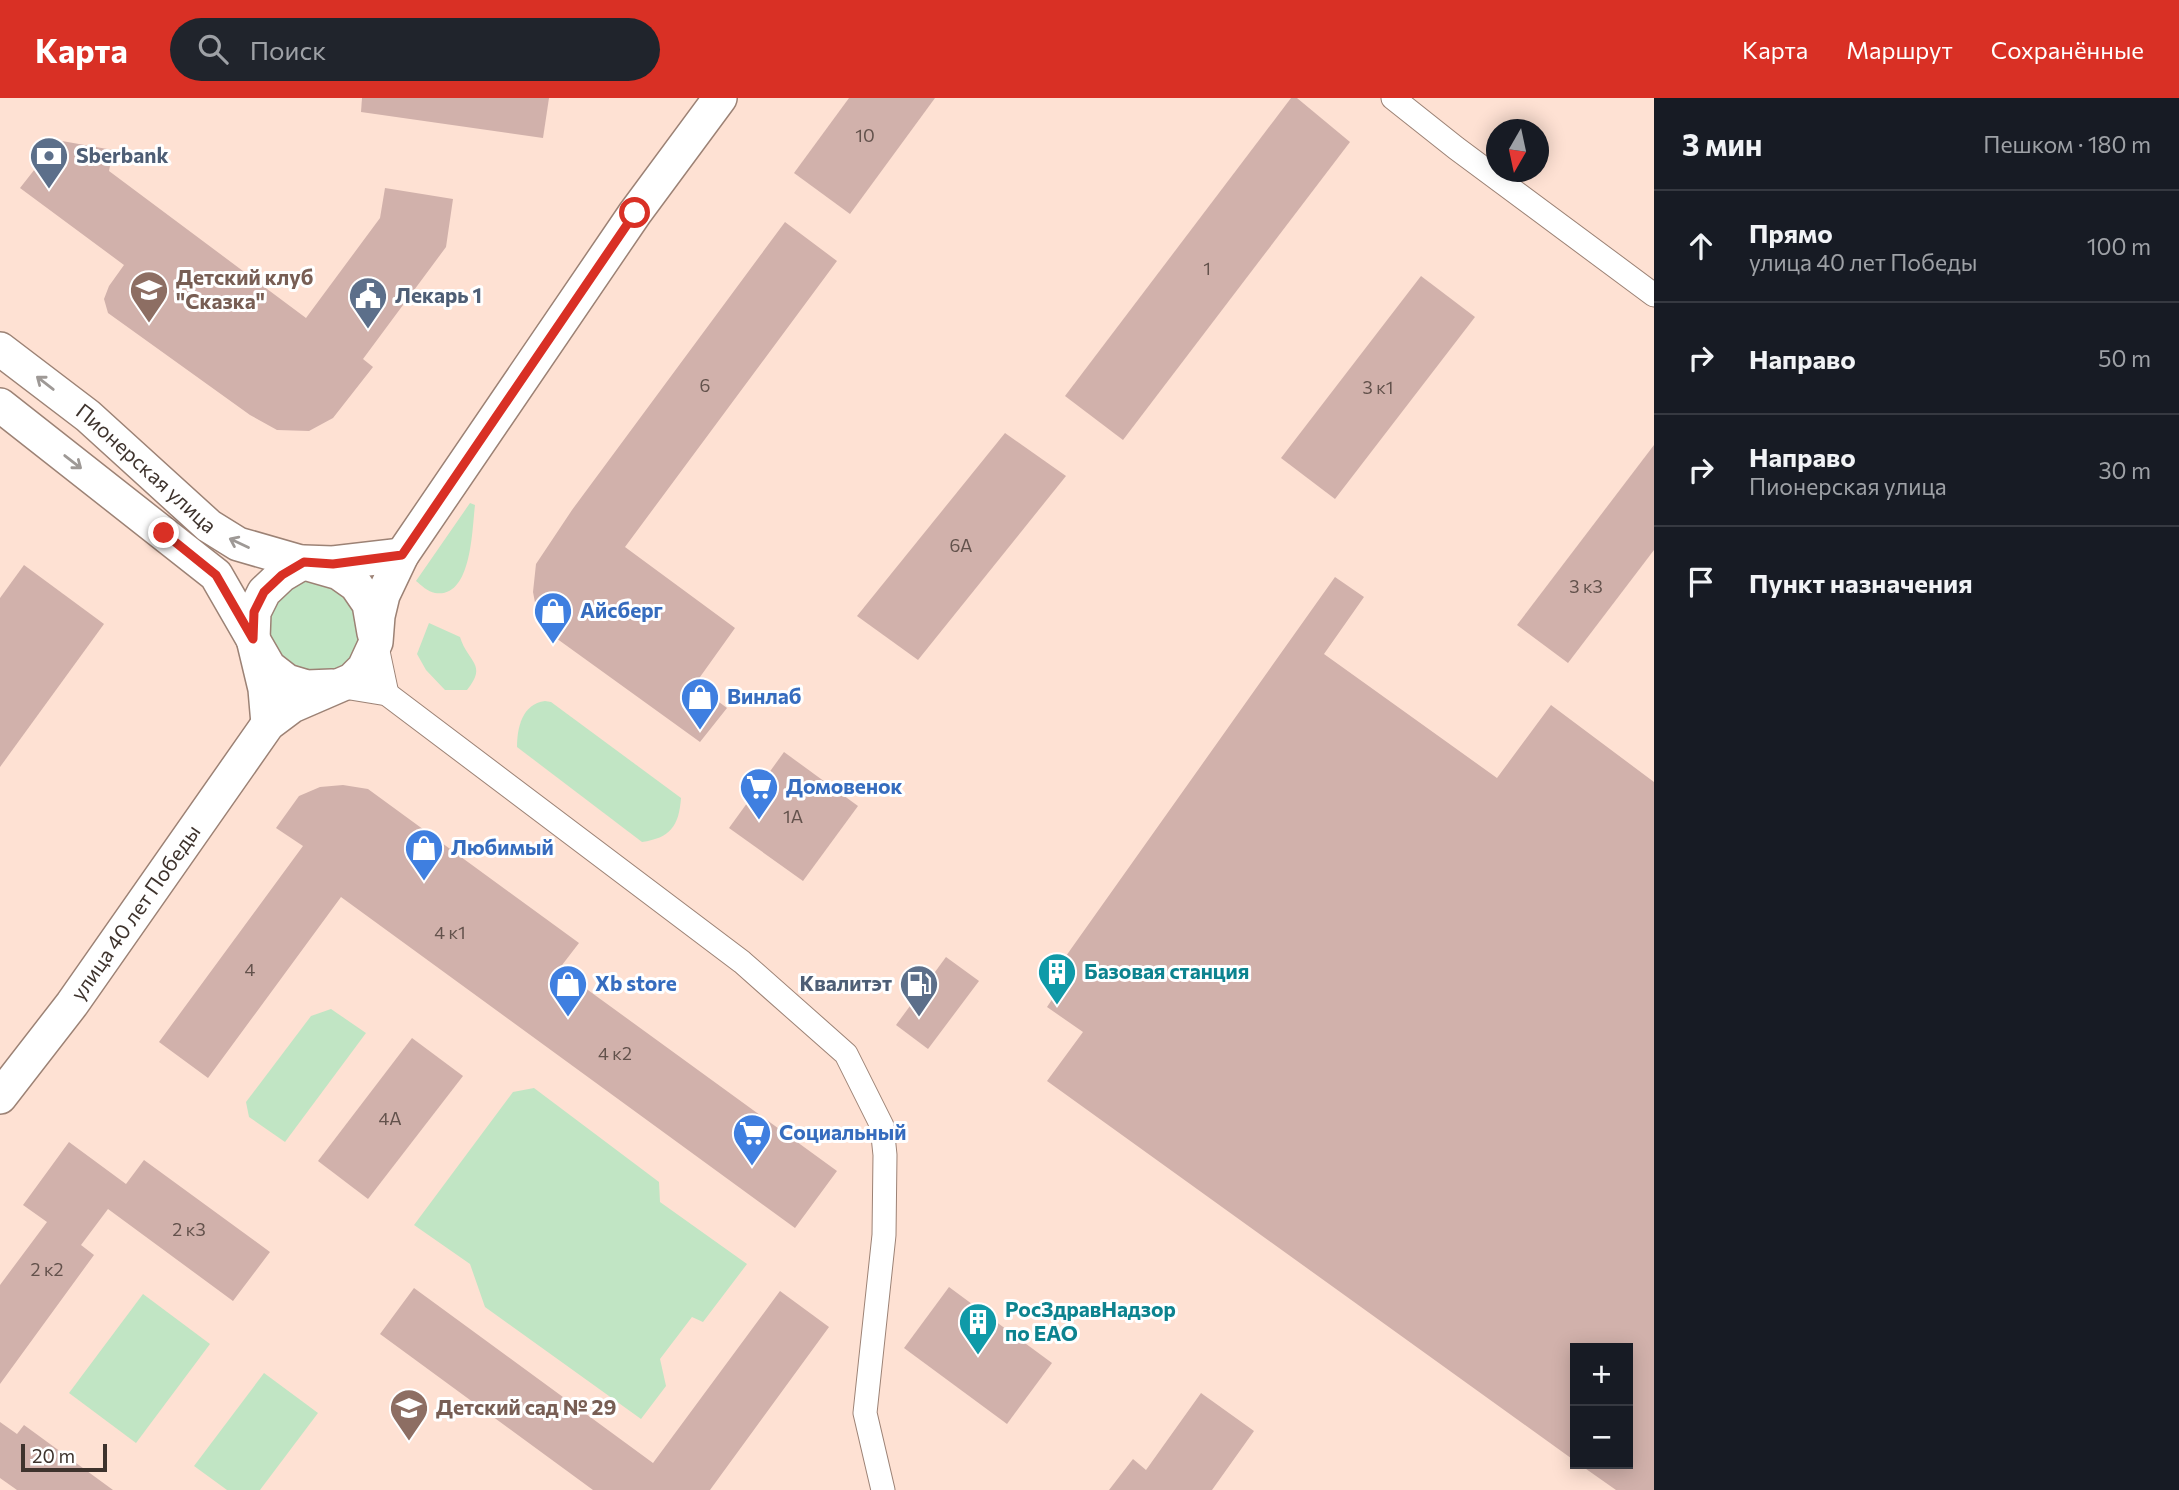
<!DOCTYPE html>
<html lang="ru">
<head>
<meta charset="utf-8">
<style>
  :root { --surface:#171b24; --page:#20242c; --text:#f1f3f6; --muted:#9ea1a6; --line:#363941; --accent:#d93025 }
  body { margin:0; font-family:Commissioner,sans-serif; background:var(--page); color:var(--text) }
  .controls { position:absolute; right:21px; bottom:21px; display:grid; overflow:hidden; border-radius:0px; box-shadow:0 4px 18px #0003 }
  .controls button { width:63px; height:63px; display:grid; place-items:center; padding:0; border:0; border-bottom:2px solid var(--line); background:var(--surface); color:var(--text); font:35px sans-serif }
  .compass { position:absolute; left:1486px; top:21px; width:63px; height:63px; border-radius:50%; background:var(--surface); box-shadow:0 4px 18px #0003; rotate:189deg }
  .scale { position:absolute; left:21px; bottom:18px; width:86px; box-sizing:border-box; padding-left:7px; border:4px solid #3e332d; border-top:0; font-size:19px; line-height:24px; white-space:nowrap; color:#3e332d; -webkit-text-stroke:5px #fff; paint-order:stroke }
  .stop { position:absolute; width:21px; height:21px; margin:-16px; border:5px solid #d93025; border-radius:50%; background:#fff }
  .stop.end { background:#d93025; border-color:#fff; box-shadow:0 2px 7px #0008 }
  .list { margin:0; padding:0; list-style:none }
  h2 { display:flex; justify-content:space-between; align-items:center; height:91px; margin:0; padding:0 28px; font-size:30px }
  h2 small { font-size:23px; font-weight:400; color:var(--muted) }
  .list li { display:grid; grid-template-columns:46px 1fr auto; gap:21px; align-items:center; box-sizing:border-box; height:112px; padding:0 28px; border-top:2px solid var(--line) }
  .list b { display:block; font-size:26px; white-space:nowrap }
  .list p { margin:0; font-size:23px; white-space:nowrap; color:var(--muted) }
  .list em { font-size:23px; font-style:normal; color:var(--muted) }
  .icon { flex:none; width:38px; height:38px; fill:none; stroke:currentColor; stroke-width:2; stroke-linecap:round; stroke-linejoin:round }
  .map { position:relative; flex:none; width:1654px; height:1392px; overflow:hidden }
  header { display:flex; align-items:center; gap:42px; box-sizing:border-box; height:98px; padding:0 35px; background:var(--accent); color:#fff }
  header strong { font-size:33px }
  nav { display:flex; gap:38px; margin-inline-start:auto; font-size:24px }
  .search { width:490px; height:63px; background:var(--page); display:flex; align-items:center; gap:18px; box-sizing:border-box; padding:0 24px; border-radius:38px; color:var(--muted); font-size:26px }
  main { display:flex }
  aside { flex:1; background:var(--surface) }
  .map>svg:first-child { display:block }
  .green { fill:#c1e5c4 }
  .building { fill:#d1b1ab }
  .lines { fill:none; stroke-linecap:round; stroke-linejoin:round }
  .minor-casing { stroke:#9c8275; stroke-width:25 }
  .secondary-casing { stroke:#9c8275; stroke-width:36 }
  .minor { stroke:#fff; stroke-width:23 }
  .secondary { stroke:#fff; stroke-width:33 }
  .oneway { stroke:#9e9996 }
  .route { stroke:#d93025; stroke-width:9 }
  .labels { text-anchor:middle; stroke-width:6; stroke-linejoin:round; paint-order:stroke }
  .number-label { font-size:18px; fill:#63524c }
  .service-label { font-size:21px; font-weight:bold; fill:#4e5e75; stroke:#fff; text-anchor:start }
  .education-label { font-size:21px; font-weight:bold; fill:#785e54; stroke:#fff; text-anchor:start }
  .street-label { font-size:21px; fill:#3e332d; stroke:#fff }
  .shop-label { font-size:21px; font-weight:bold; fill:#366cbe; stroke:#fff; text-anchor:start }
  .culture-label { font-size:21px; font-weight:bold; fill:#0d838f; stroke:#fff; text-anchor:start }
</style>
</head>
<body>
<header>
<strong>Карта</strong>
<div class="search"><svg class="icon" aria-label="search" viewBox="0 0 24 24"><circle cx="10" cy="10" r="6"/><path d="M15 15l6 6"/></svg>Поиск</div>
<nav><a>Карта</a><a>Маршрут</a><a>Сохранённые</a></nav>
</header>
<main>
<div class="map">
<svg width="1654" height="1392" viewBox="0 0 1654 1392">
  <rect width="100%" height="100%" fill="#fee1d3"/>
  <g class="green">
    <path d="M470,405l5,2c-3,24 -3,94 -40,88 -7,-1 -14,-8 -19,-12z"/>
    <polygon points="305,479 351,494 361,540 354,555 343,567 328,573 312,575 284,564 268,539 270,508"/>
    <path d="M429,525l31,14c8,26 28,27 7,53h-22l-19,-20 -9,-16z"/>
    <path d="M545,603l6,1 130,96c-2,28 -11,40 -39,44l-125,-95c0,-19 5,-43 28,-46z"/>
    <polygon points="331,911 366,935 285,1044 249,1019 246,1004 311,918"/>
    <polygon points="534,990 659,1084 660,1104 747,1166 703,1224 692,1219 660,1261 666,1288 641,1321 485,1209 470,1166 414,1127 513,994"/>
    <polygon points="143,1196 210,1246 136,1345 69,1295"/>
    <polygon points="264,1275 318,1315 260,1392 227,1392 194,1368"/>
  </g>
  <g class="building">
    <polygon points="362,0 549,0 543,40 361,14"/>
    <polygon points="849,0 935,0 850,116 794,75"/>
    <polygon points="1291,0 1297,0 1350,44 1123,342 1065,298"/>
    <polygon points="45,40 113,52 109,73 306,220 380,120 385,90 453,101 446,149 363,261 373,269 333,320 309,333 277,332 250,317 108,215 104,201 109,188 124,167 20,90 42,62"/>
    <polygon points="785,124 837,163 625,449 735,530 695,586 727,610 700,644 549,535 537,515 533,494 536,466 572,412"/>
    <polygon points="1421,178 1475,219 1335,401 1281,360"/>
    <polygon points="1005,335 1066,378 918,562 857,518"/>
    <polygon points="1654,347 1654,452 1568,565 1517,527"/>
    <polygon points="24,467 104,526 0,669 0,500"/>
    <polygon points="1335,479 1364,499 1324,556 1497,680 1551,607 1654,684 1654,1392 1616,1392 1579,1366 1628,1366 1628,1250 1575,1250 1575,1363 1047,983 1083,934 1047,909 1055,897 1044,889"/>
    <polygon points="784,654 858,708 803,783 729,730"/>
    <polygon points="343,687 368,691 579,845 559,871 837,1073 795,1130 341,799 208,980 159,944 303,748 276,730 299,698 320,689"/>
    <polygon points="946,859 979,883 928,951 896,927"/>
    <polygon points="412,940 463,978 368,1101 318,1063"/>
    <polygon points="69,1044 126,1086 144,1062 270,1154 233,1203 108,1111 81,1147 94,1157 0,1286 0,1187 47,1124 23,1107"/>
    <polygon points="949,1189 1052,1265 1007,1326 904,1250"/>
    <polygon points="414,1190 653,1365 780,1193 829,1229 710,1392 593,1392 380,1236"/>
    <polygon points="1201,1295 1254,1333 1212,1392 1109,1392 1133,1361 1146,1372"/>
    <polygon points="0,1324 17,1336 24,1327 113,1392 17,1392 0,1380"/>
  </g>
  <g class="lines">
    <g class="minor-casing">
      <g id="minor">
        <polyline points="1393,0 1456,50 1654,197"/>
        <polyline points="376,544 387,596"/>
        <polyline points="338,588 387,596 742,864 846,956 882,1028 885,1057 884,1137 865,1315 883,1392"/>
      </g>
    </g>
    <g class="secondary-casing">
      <g id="secondary">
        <path id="s1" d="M0,251l88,67 121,110 29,18 101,29 17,12 13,19 5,29"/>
        <polyline points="0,307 216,477 269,569 287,583 307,589 332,588"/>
        <polyline points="268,626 265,591 253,541 254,514 264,494 282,477 304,464 333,465 402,457"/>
        <path id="s2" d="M0,999l72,-93 196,-280 24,-18 60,-26 12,-12 12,-26 2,-26 5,-21 19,-40 233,-342 85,-115"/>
      </g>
    </g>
    <use href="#minor" class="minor"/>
    <use href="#secondary" class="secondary"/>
  </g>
  <defs><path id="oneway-shaft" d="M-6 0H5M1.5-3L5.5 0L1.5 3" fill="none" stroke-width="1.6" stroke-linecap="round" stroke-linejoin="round" transform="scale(1.75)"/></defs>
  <g class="oneway">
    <use href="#oneway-shaft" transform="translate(45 285) rotate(-142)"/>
    <use href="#oneway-shaft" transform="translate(73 364) rotate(38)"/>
    <use href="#oneway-shaft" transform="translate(239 445) rotate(-155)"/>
  </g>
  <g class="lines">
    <polyline class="route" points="164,435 216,477 253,541 254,514 264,494 282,477 304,464 333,466 402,457 635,115"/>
  </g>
  <defs>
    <g id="bank-pin" transform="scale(2.0125)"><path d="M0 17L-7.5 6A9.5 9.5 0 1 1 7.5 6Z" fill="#5c6f8a" stroke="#fff"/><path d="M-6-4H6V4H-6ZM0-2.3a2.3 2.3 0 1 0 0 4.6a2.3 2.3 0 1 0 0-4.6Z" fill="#fff"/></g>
    <g id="school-pin" transform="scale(2.0125)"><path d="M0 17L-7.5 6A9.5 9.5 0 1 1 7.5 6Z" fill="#8d6e63" stroke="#fff"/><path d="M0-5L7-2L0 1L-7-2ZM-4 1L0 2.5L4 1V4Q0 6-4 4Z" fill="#fff"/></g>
    <g id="civic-pin" transform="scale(2.0125)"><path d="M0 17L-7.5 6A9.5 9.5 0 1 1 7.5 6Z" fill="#5c6f8a" stroke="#fff"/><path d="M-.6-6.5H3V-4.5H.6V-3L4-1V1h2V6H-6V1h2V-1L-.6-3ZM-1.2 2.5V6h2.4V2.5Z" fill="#fff"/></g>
    <g id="shop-pin" transform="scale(2.0125)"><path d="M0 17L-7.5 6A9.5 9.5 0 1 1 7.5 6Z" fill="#3f7fe0" stroke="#fff"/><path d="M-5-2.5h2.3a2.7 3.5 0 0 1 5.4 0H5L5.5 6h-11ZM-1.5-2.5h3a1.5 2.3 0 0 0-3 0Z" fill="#fff"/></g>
    <g id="supermarket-pin" transform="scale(2.0125)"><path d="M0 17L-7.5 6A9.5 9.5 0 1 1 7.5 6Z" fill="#3f7fe0" stroke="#fff"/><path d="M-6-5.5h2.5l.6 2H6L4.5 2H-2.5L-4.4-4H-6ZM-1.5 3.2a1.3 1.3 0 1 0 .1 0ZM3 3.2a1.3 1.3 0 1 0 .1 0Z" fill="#fff"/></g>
    <g id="building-pin" transform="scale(2.0125)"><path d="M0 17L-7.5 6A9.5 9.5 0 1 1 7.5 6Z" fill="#0f9aa8" stroke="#fff"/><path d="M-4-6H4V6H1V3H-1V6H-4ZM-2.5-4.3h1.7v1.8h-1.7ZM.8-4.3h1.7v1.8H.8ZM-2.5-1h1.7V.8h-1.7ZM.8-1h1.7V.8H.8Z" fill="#fff"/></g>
    <g id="fuel-pin" transform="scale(2.0125)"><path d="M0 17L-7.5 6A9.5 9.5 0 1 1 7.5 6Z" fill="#5c6f8a" stroke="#fff"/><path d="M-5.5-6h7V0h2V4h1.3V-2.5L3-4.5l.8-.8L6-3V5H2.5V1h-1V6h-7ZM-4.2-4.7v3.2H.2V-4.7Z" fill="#fff"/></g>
  </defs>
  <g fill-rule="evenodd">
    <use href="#bank-pin" x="49" y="58"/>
    <use href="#school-pin" x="149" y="192"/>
    <use href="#civic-pin" x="368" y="198"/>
    <use href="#shop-pin" x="553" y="513"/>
    <use href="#shop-pin" x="700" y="599"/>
    <use href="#supermarket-pin" x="759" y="689"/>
    <use href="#shop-pin" x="424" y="750"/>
    <use href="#building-pin" x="1057" y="874"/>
    <use href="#shop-pin" x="568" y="886"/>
    <use href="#fuel-pin" x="919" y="886"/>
    <use href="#supermarket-pin" x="752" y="1035"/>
    <use href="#building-pin" x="978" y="1224"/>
    <use href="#school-pin" x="409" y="1310"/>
  </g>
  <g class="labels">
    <g class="number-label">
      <text x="865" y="44">10</text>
      <text x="1207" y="177">1</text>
      <text x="705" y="294">6</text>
      <text x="1378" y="296">3 к1</text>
      <text x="961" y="454">6А</text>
      <text x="1586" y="495">3 к3</text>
      <text x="793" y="725">1А</text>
      <text x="450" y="841">4 к1</text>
      <text x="250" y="878">4</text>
      <text x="615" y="962">4 к2</text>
      <text x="390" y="1027">4А</text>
      <text x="189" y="1138">2 к3</text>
      <text x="47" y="1178">2 к2</text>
    </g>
    <g class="service-label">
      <text x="76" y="65">Sberbank</text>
      <text x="395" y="205">Лекарь 1</text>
      <text x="892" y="893" text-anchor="end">Квалитэт</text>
    </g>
    <g class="education-label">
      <text x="176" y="187">Детский клуб<tspan x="176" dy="24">"Сказка"</tspan></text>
      <text x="436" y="1317">Детский сад № 29</text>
    </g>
    <g class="street-label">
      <text dy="7" stroke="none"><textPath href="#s1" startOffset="189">Пионерская улица</textPath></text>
      <text dy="7" stroke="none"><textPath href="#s2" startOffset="229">улица 40 лет Победы</textPath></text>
    </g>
    <g class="shop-label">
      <text x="580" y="520">Айсберг</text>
      <text x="727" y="606">Винлаб</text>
      <text x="786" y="696">Домовенок</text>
      <text x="451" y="757">Любимый</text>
      <text x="595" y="893">Xb store</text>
      <text x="779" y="1042">Социальный</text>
    </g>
    <g class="culture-label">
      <text x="1084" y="881">Базовая станция</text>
      <text x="1005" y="1219">РосЗдравНадзор<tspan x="1005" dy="24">по ЕАО</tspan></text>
    </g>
  </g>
</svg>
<div class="controls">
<button>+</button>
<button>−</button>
</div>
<svg class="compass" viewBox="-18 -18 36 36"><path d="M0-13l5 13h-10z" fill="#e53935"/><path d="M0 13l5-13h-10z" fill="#9ea1a6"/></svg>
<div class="scale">20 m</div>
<div class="stop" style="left:635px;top:115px"></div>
<div class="stop end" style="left:164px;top:435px"></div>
</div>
<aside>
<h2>3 мин<small>Пешком · 180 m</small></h2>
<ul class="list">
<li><svg class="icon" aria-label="ahead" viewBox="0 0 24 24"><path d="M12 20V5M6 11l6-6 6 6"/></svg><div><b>Прямо</b><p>улица 40 лет Победы</p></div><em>100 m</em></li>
<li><svg class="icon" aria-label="right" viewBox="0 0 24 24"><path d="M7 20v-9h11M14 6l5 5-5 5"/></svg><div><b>Направо</b></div><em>50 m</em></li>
<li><svg class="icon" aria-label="right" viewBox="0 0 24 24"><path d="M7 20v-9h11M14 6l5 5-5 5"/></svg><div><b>Направо</b><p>Пионерская улица</p></div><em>30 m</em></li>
<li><svg class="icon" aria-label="arrive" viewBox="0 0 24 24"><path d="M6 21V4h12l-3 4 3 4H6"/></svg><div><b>Пункт назначения</b></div></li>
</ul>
</aside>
</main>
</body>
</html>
